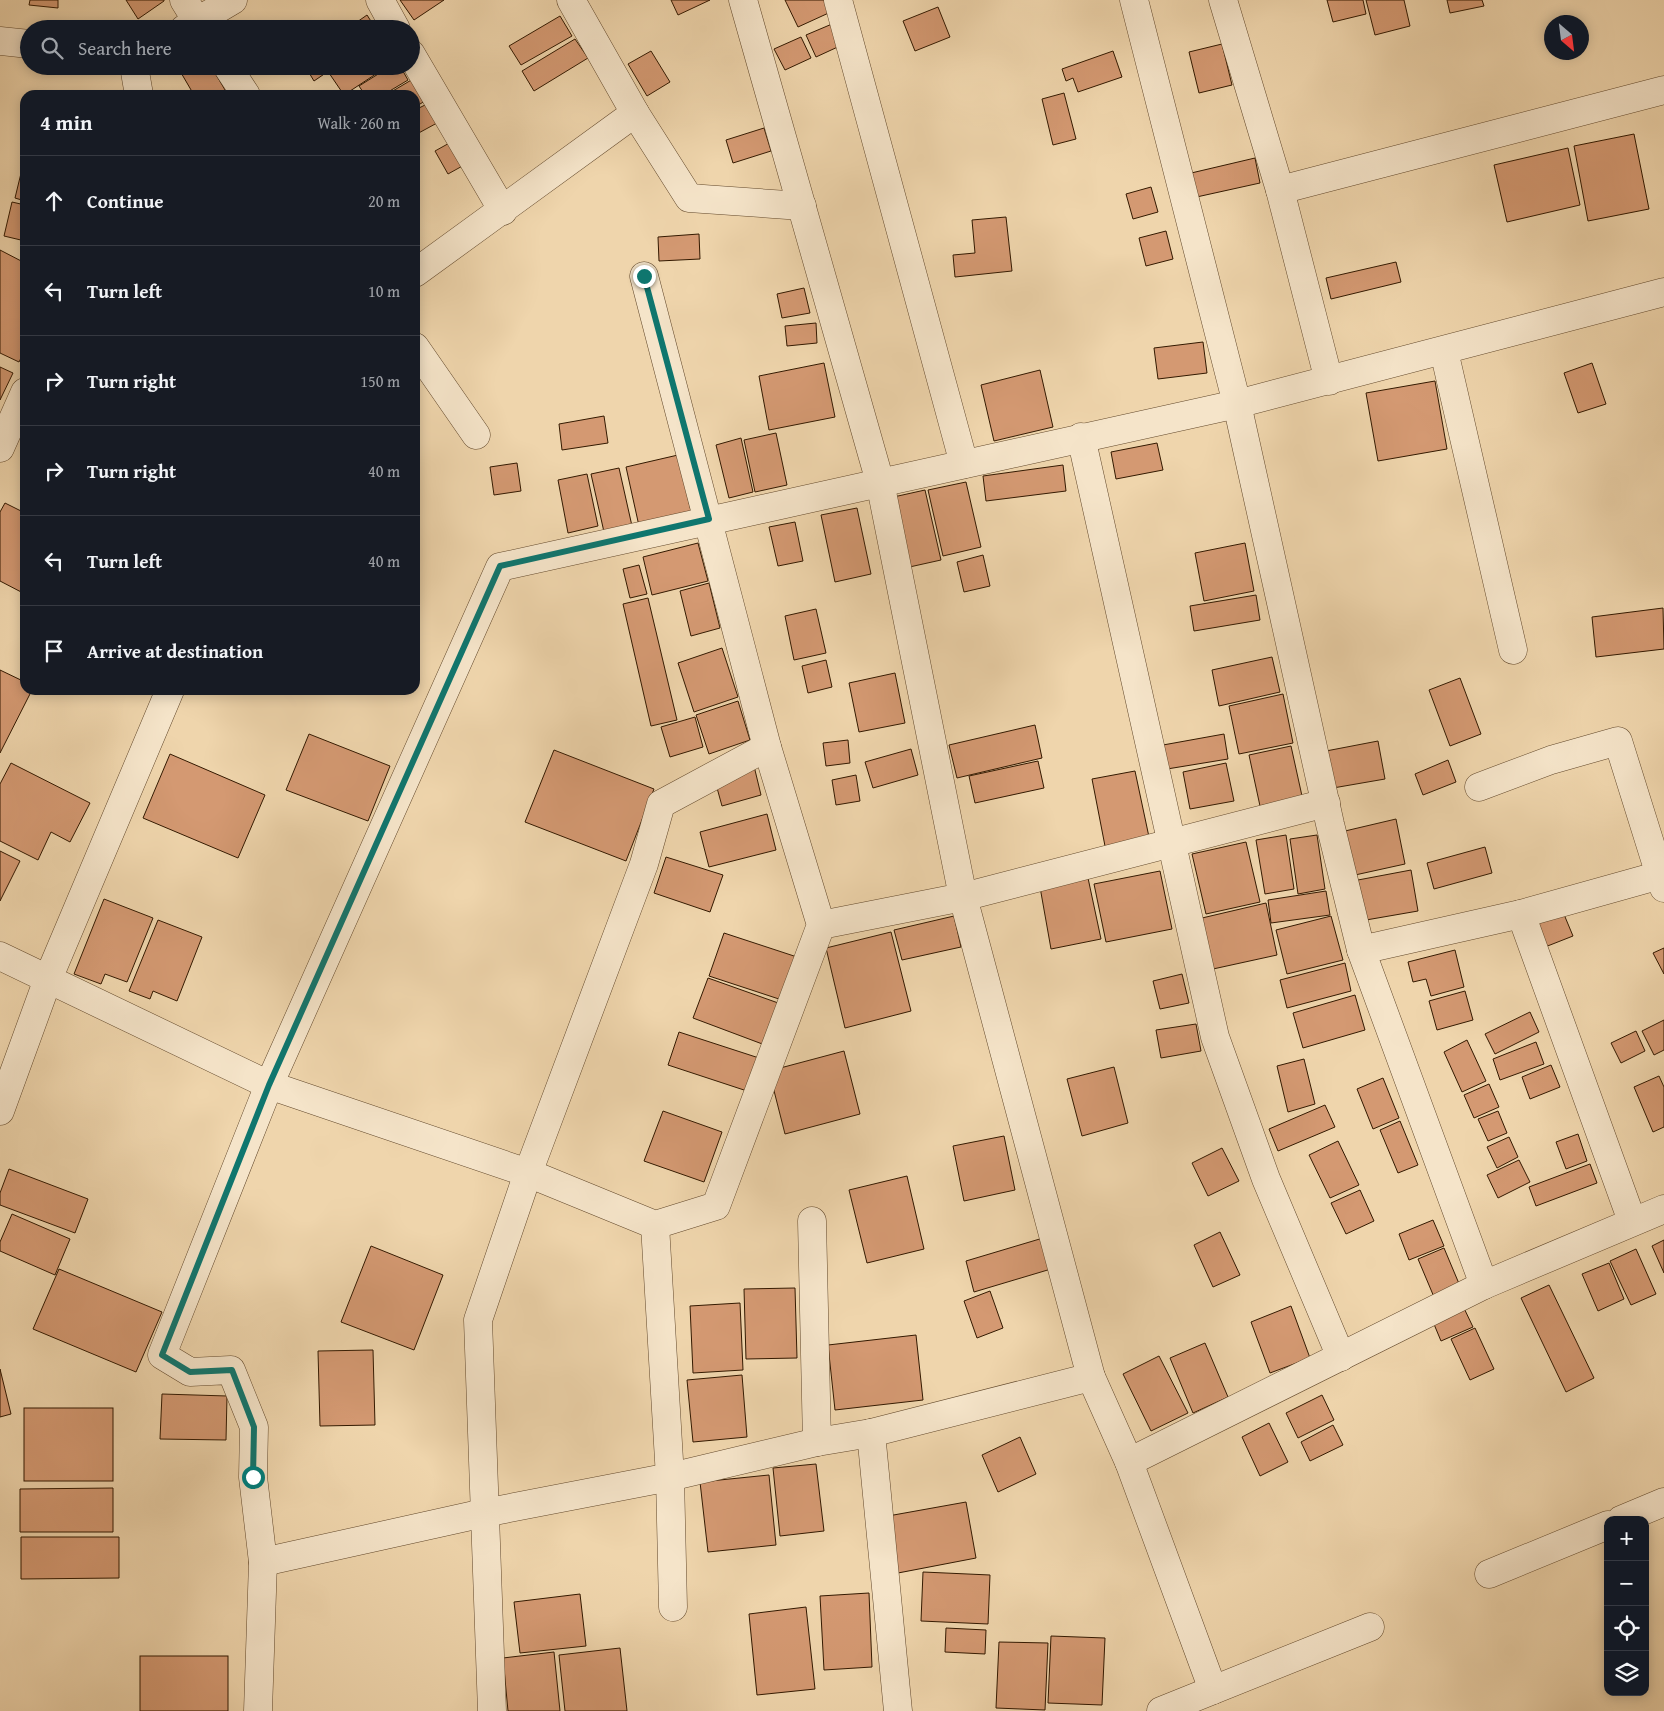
<!DOCTYPE html>
<html lang="en">
<head>
<meta charset="utf-8">
<style>
  :root { --surface:#171b24; --page:#20242c; --text:#f1f3f6; --muted:#9ea1a6; --line:#363941 }
  body { margin:0; font-family:"Gentium Book Plus",serif; background:var(--page); color:var(--text) }
  .controls { position:absolute; right:15px; bottom:15px; display:grid; overflow:hidden; border-radius:10px; box-shadow:0 2px 12px #0003 }
  .controls button { width:45px; height:45px; display:grid; place-items:center; padding:0; border:0; border-bottom:1px solid var(--line); background:var(--surface); color:var(--text); font:25px sans-serif }
  .compass { position:absolute; left:1544px; top:15px; width:45px; height:45px; border-radius:50%; background:var(--surface); box-shadow:0 2px 12px #0003; rotate:152deg }
  .stop { position:absolute; width:15px; height:15px; margin:-11px; border:4px solid #0f766e; border-radius:50%; background:#fff }
  .stop.end { background:#0f766e; border-color:#fff; box-shadow:0 1px 5px #0008 }
  .list { margin:0; padding:0; list-style:none }
  h2 { display:flex; justify-content:space-between; align-items:center; height:65px; margin:0; padding:0 20px; font-size:21px }
  h2 small { font-size:16px; font-weight:400; color:var(--muted) }
  .list li { display:grid; grid-template-columns:32px 1fr auto; gap:15px; align-items:center; box-sizing:border-box; height:90px; padding:0 20px; border-top:1px solid var(--line) }
  .list b { display:block; font-size:19px; white-space:nowrap }
  .list em { font-size:16px; font-style:normal; color:var(--muted) }
  .icon { flex:none; width:28px; height:28px; fill:none; stroke:currentColor; stroke-width:2; stroke-linecap:round; stroke-linejoin:round }
  .map { position:relative; flex:none; width:1664px; height:1711px; overflow:hidden }
  .search { position:absolute; background:var(--surface); box-shadow:0 2px 12px #0003; left:20px; top:20px; width:400px; height:55px; display:flex; align-items:center; gap:12px; box-sizing:border-box; padding:0 18px; border-radius:28px; color:var(--muted); font-size:19px }
  .panel { position:absolute; background:var(--surface); box-shadow:0 2px 12px #0003; left:20px; top:90px; width:400px; height:605px; border-radius:15px }
  .map>svg:first-child { display:block }
  .building { fill:#d49972; stroke:#331900 }
  .lines { fill:none; stroke-linecap:round; stroke-linejoin:round }
  .street-casing { stroke:#62482b; stroke-width:29 }
  .street { stroke:#f5e4c9; stroke-width:28 }
  .route { stroke:#0f766e; stroke-width:6 }
</style>
</head>
<body>
<div class="map">
<svg width="1664" height="1711" viewBox="0 0 1664 1711">
  <rect width="100%" height="100%" fill="#efd5ac"/>
  <filter id="stains"><feTurbulence type="fractalNoise" baseFrequency=".004" numOctaves="4"/><feColorMatrix values="0 0 0 0 .2 0 0 0 0 .09 0 0 0 0 .02 0 0 0 .5 -.17"/></filter>
  <radialGradient id="worn" r=".72"><stop offset=".6" stop-color="#630" stop-opacity="0"/><stop offset="1" stop-color="#630" stop-opacity=".3"/></radialGradient>
  <g class="building">
    <polygon points="30,0 58,0 58,8 29,5"/>
    <polygon points="126,0 164,0 164,1 138,19"/>
    <polygon points="400,0 444,0 414,20"/>
    <polygon points="671,0 710,0 678,15"/>
    <polygon points="785,0 828,0 833,11 798,27"/>
    <polygon points="1327,0 1363,0 1366,14 1333,22"/>
    <polygon points="1366,0 1404,0 1410,26 1375,35"/>
    <polygon points="1447,0 1482,0 1484,6 1450,13"/>
    <polygon points="938,7 950,37 915,51 903,21"/>
    <polygon points="367,15 376,29 347,29"/>
    <polygon points="560,16 572,36 521,65 509,46"/>
    <polygon points="832,24 842,45 816,57 806,35"/>
    <polygon points="801,37 811,58 785,70 774,49"/>
    <polygon points="575,39 588,58 534,91 522,71"/>
    <polygon points="1222,44 1232,85 1199,93 1189,52"/>
    <polygon points="651,51 670,82 647,96 628,64"/>
    <polygon points="1113,51 1122,77 1078,92 1073,78 1066,81 1062,69"/>
    <polygon points="188,66 211,66 228,95 194,95 180,71"/>
    <polygon points="305,66 336,66 314,81"/>
    <polygon points="340,66 388,66 344,95 329,73"/>
    <polygon points="391,66 400,66 408,80 383,95 365,95 359,86"/>
    <polygon points="413,79 425,101 415,107 415,95 386,95"/>
    <polygon points="1064,93 1076,139 1053,145 1042,99"/>
    <polygon points="427,104 437,123 415,135 415,110"/>
    <polygon points="764,128 771,151 733,163 726,140"/>
    <polygon points="1634,134 1649,209 1588,221 1574,146"/>
    <polygon points="453,141 466,164 448,174 435,151"/>
    <polygon points="1568,148 1580,205 1507,222 1494,165"/>
    <polygon points="1255,158 1260,183 1192,198 1187,174"/>
    <polygon points="23,165 25,165 25,201 15,198"/>
    <polygon points="1151,187 1158,212 1133,219 1126,194"/>
    <polygon points="12,202 25,205 25,241 4,236"/>
    <polygon points="1006,217 1012,271 955,277 953,255 975,253 972,220"/>
    <polygon points="1166,231 1173,259 1146,266 1139,238"/>
    <polygon points="699,234 700,259 659,261 658,237"/>
    <polygon points="0,250 25,263 25,350 19,362 0,353"/>
    <polygon points="1396,262 1401,282 1331,299 1326,278"/>
    <polygon points="804,288 810,313 782,318 777,294"/>
    <polygon points="816,323 817,343 787,346 785,326"/>
    <polygon points="1203,342 1207,373 1158,379 1154,348"/>
    <polygon points="824,363 835,417 769,430 759,376"/>
    <polygon points="1592,363 1606,404 1578,413 1564,373"/>
    <polygon points="0,367 13,373 0,400"/>
    <polygon points="1040,370 1053,427 994,441 981,385"/>
    <polygon points="1435,381 1447,449 1378,461 1366,393"/>
    <polygon points="604,416 608,443 562,450 559,424"/>
    <polygon points="776,433 787,485 755,492 744,440"/>
    <polygon points="741,438 753,492 729,498 716,445"/>
    <polygon points="1157,443 1163,470 1116,479 1111,452"/>
    <polygon points="678,455 692,515 639,526 626,467"/>
    <polygon points="517,463 521,491 494,495 490,467"/>
    <polygon points="1063,465 1066,491 986,501 983,476"/>
    <polygon points="619,468 632,526 604,532 591,474"/>
    <polygon points="587,474 598,526 568,533 558,480"/>
    <polygon points="966,482 981,547 943,556 928,490"/>
    <polygon points="925,490 941,560 905,568 889,498"/>
    <polygon points="5,503 25,513 25,594 0,581 0,512"/>
    <polygon points="857,508 871,574 835,582 821,515"/>
    <polygon points="795,522 803,561 778,566 769,527"/>
    <polygon points="698,543 708,581 652,595 643,557"/>
    <polygon points="1245,543 1254,591 1204,601 1195,553"/>
    <polygon points="983,555 990,586 964,592 957,562"/>
    <polygon points="639,565 647,594 630,598 623,569"/>
    <polygon points="709,583 720,628 691,636 680,591"/>
    <polygon points="1256,595 1260,620 1194,631 1190,606"/>
    <polygon points="648,598 677,720 651,726 623,604"/>
    <polygon points="1663,608 1664,649 1596,657 1592,617"/>
    <polygon points="816,609 826,653 794,660 785,616"/>
    <polygon points="722,648 738,697 694,712 678,663"/>
    <polygon points="1272,657 1280,692 1219,706 1212,670"/>
    <polygon points="826,660 832,687 808,693 802,666"/>
    <polygon points="0,670 25,682 25,690 32,690 0,753"/>
    <polygon points="895,673 905,723 859,732 849,683"/>
    <polygon points="1460,678 1481,734 1450,746 1429,690"/>
    <polygon points="1283,694 1293,743 1239,754 1229,706"/>
    <polygon points="738,701 750,740 709,754 696,715"/>
    <polygon points="695,717 703,747 670,757 661,727"/>
    <polygon points="1035,725 1042,758 957,778 949,745"/>
    <polygon points="309,734 390,766 368,821 286,790"/>
    <polygon points="1224,734 1228,759 1167,769 1163,745"/>
    <polygon points="848,740 850,763 826,766 823,743"/>
    <polygon points="1378,741 1385,779 1333,788 1326,751"/>
    <polygon points="1291,746 1302,796 1260,806 1249,755"/>
    <polygon points="911,749 918,775 873,788 865,762"/>
    <polygon points="554,750 654,789 626,861 525,822"/>
    <polygon points="170,754 265,795 238,858 143,818"/>
    <polygon points="1448,760 1456,782 1423,795 1415,774"/>
    <polygon points="1038,761 1044,788 975,803 969,776"/>
    <polygon points="11,763 90,803 70,842 51,832 38,860 0,841 0,784"/>
    <polygon points="1226,763 1234,801 1190,809 1183,772"/>
    <polygon points="754,766 761,795 722,806 714,777"/>
    <polygon points="1135,771 1149,837 1105,846 1092,779"/>
    <polygon points="856,775 860,801 836,805 832,780"/>
    <polygon points="767,814 776,850 709,867 700,832"/>
    <polygon points="1396,819 1405,864 1355,875 1345,831"/>
    <polygon points="1286,835 1294,889 1265,894 1256,840"/>
    <polygon points="1317,835 1325,889 1298,894 1290,839"/>
    <polygon points="1246,842 1260,902 1206,914 1192,854"/>
    <polygon points="1485,847 1492,873 1434,889 1427,863"/>
    <polygon points="0,851 20,861 0,901"/>
    <polygon points="666,857 723,875 710,912 654,893"/>
    <polygon points="1411,870 1418,911 1366,920 1358,880"/>
    <polygon points="1160,871 1172,929 1106,942 1094,884"/>
    <polygon points="1088,878 1101,939 1051,949 1040,887"/>
    <polygon points="1326,891 1330,915 1271,923 1268,900"/>
    <polygon points="104,899 153,918 127,982 105,974 101,984 74,974"/>
    <polygon points="1266,903 1277,955 1213,969 1202,918"/>
    <polygon points="1563,912 1573,936 1545,947 1535,923"/>
    <polygon points="954,916 961,947 902,960 894,930"/>
    <polygon points="1331,916 1343,960 1287,974 1276,930"/>
    <polygon points="158,920 202,937 177,1001 153,991 150,999 129,991"/>
    <polygon points="891,932 911,1011 845,1028 826,948"/>
    <polygon points="724,933 797,957 782,1000 709,976"/>
    <polygon points="1664,948 1664,974 1653,953"/>
    <polygon points="1455,950 1464,987 1431,996 1426,979 1413,982 1408,962"/>
    <polygon points="1345,963 1351,991 1287,1008 1280,980"/>
    <polygon points="1182,974 1189,1003 1160,1009 1153,981"/>
    <polygon points="708,978 781,1004 765,1045 693,1018"/>
    <polygon points="1465,991 1473,1020 1437,1030 1429,1001"/>
    <polygon points="1355,995 1365,1030 1303,1048 1293,1013"/>
    <polygon points="1530,1012 1539,1032 1495,1054 1485,1034"/>
    <polygon points="1664,1020 1664,1050 1654,1055 1642,1031"/>
    <polygon points="1196,1024 1201,1051 1161,1058 1156,1030"/>
    <polygon points="1636,1031 1645,1051 1621,1063 1611,1043"/>
    <polygon points="679,1032 759,1058 747,1091 668,1065"/>
    <polygon points="1467,1040 1486,1081 1462,1092 1444,1052"/>
    <polygon points="1536,1042 1544,1064 1500,1080 1493,1059"/>
    <polygon points="844,1051 860,1114 785,1134 769,1071"/>
    <polygon points="1304,1059 1315,1104 1288,1112 1277,1066"/>
    <polygon points="1551,1065 1560,1087 1530,1099 1522,1077"/>
    <polygon points="1114,1067 1128,1123 1082,1136 1067,1079"/>
    <polygon points="1659,1076 1664,1087 1664,1127 1653,1132 1634,1087"/>
    <polygon points="1383,1078 1399,1118 1373,1129 1357,1089"/>
    <polygon points="1489,1084 1499,1107 1474,1118 1464,1095"/>
    <polygon points="1325,1105 1335,1127 1278,1151 1269,1129"/>
    <polygon points="663,1111 722,1132 704,1182 644,1161"/>
    <polygon points="1498,1111 1507,1133 1488,1141 1478,1119"/>
    <polygon points="1400,1121 1418,1165 1398,1173 1380,1130"/>
    <polygon points="1578,1134 1587,1161 1566,1169 1556,1142"/>
    <polygon points="1004,1136 1015,1190 964,1201 953,1146"/>
    <polygon points="1509,1137 1518,1157 1497,1168 1487,1147"/>
    <polygon points="1338,1141 1359,1185 1330,1198 1309,1155"/>
    <polygon points="1222,1148 1239,1181 1208,1196 1192,1163"/>
    <polygon points="1519,1160 1530,1182 1498,1198 1487,1175"/>
    <polygon points="1590,1164 1597,1183 1536,1206 1529,1187"/>
    <polygon points="9,1169 88,1199 75,1233 0,1205 0,1193"/>
    <polygon points="907,1176 924,1249 867,1263 849,1190"/>
    <polygon points="1360,1190 1374,1221 1346,1234 1331,1203"/>
    <polygon points="12,1214 70,1239 55,1275 0,1251 0,1242"/>
    <polygon points="1433,1220 1444,1246 1409,1260 1399,1234"/>
    <polygon points="1220,1232 1240,1275 1213,1287 1194,1245"/>
    <polygon points="1043,1238 1051,1269 974,1292 966,1261"/>
    <polygon points="1664,1240 1664,1273 1652,1246"/>
    <polygon points="371,1246 443,1275 414,1350 341,1322"/>
    <polygon points="1444,1248 1460,1286 1434,1297 1418,1259"/>
    <polygon points="1636,1249 1656,1294 1631,1305 1610,1261"/>
    <polygon points="1609,1263 1624,1299 1598,1311 1582,1274"/>
    <polygon points="59,1269 162,1312 136,1372 33,1329"/>
    <polygon points="1549,1285 1594,1378 1566,1392 1521,1298"/>
    <polygon points="795,1288 797,1358 746,1359 744,1289"/>
    <polygon points="990,1291 1003,1328 977,1338 964,1301"/>
    <polygon points="740,1303 743,1370 693,1373 690,1306"/>
    <polygon points="1462,1304 1473,1327 1441,1341 1431,1317"/>
    <polygon points="1291,1306 1310,1358 1270,1373 1251,1322"/>
    <polygon points="1475,1328 1494,1369 1470,1380 1451,1339"/>
    <polygon points="916,1335 923,1400 835,1410 828,1345"/>
    <polygon points="1205,1343 1228,1397 1193,1413 1170,1358"/>
    <polygon points="373,1350 375,1425 320,1426 318,1351"/>
    <polygon points="1159,1356 1188,1413 1151,1431 1123,1374"/>
    <polygon points="0,1369 11,1414 0,1417"/>
    <polygon points="742,1375 747,1437 693,1442 687,1380"/>
    <polygon points="162,1394 227,1396 226,1440 160,1439"/>
    <polygon points="1322,1395 1334,1420 1298,1438 1286,1413"/>
    <rect x="24" y="1408" width="89" height="73"/>
    <polygon points="1269,1423 1288,1462 1260,1476 1242,1437"/>
    <polygon points="1333,1425 1343,1445 1310,1461 1301,1442"/>
    <polygon points="1020,1437 1036,1474 998,1492 982,1455"/>
    <polygon points="816,1464 824,1531 780,1536 773,1468"/>
    <polygon points="769,1475 776,1545 708,1552 700,1482"/>
    <polygon points="113,1488 113,1532 20,1532 20,1489"/>
    <polygon points="966,1502 976,1558 898,1573 888,1516"/>
    <polygon points="21,1537 119,1537 119,1578 21,1579"/>
    <polygon points="923,1572 990,1575 988,1624 921,1621"/>
    <polygon points="869,1593 872,1667 824,1670 820,1596"/>
    <polygon points="580,1594 586,1646 520,1653 514,1602"/>
    <polygon points="806,1607 815,1689 757,1695 749,1614"/>
    <polygon points="946,1628 986,1630 985,1654 945,1652"/>
    <polygon points="1051,1636 1105,1638 1102,1705 1048,1703"/>
    <polygon points="999,1642 1048,1643 1045,1710 996,1708"/>
    <polygon points="620,1648 627,1711 565,1711 559,1655"/>
    <polygon points="554,1652 560,1711 508,1711 503,1658"/>
    <rect x="140" y="1656" width="88" height="55"/>
  </g>
  <g class="lines">
    <g class="street-casing">
      <g id="street">
        <polyline points="184,0 202,29"/>
        <polyline points="380,0 396,29"/>
        <polyline points="743,0 880,482 963,897 1091,1377 1129,1462 1213,1690"/>
        <polyline points="838,0 964,464"/>
        <polyline points="1134,0 1237,404 1330,824 1361,950 1484,1285"/>
        <polyline points="1223,0 1280,190 1329,381"/>
        <polyline points="184,29 233,0"/>
        <polyline points="0,41 29,44"/>
        <polyline points="411,54 503,211"/>
        <polyline points="134,66 139,95"/>
        <polyline points="227,66 246,95"/>
        <polyline points="635,113 689,198 802,206"/>
        <polyline points="1280,190 1664,90"/>
        <polyline points="415,273 635,113 571,0"/>
        <polyline points="415,347 476,435"/>
        <polyline points="1444,351 1513,650"/>
        <polyline points="1081,437 1215,1037 1266,1179 1341,1357"/>
        <polyline points="0,448 25,392"/>
        <polyline points="1479,787 1551,760 1618,741 1664,888"/>
        <polyline points="1521,914 1632,1221"/>
        <polyline points="821,925 963,897 1326,803"/>
        <polyline points="1361,950 1521,914 1664,874"/>
        <polyline points="0,956 269,1085 528,1173 655,1225 716,1206 821,925 767,747 644,276"/>
        <polyline points="0,1111 48,979 170,690"/>
        <polyline points="812,1221 817,1442"/>
        <polyline points="655,1225 670,1477 673,1607"/>
        <polyline points="871,1433 898,1711"/>
        <polyline points="1129,1462 1484,1285 1664,1209"/>
        <polyline points="1621,1520 1664,1502"/>
        <polyline points="263,1562 484,1513 670,1477 817,1442 871,1433 1091,1377"/>
        <polyline points="1489,1574 1608,1525"/>
        <polyline points="258,1711 263,1562 253,1477 254,1427 231,1370 190,1372 162,1355 269,1085 500,567 1237,404 1664,292"/>
        <polyline points="492,1711 478,1320 528,1173 644,864 661,804 767,747"/>
        <polyline points="1161,1711 1370,1627"/>
      </g>
    </g>
    <use href="#street" class="street"/>
  </g>
  <g class="lines">
    <polyline class="route" points="253,1477 254,1427 232,1370 190,1372 162,1355 269,1085 500,566 709,519 644,276"/>
  </g>
  <rect width="100%" height="100%" filter="url(#stains)"/>
  <rect width="100%" height="100%" fill="url(#worn)"/>
</svg>
<div class="controls">
<button>+</button>
<button>−</button>
<button><svg class="icon" aria-label="locate" viewBox="0 0 24 24"><circle cx="12" cy="12" r="6"/><path d="M12 2v4M12 18v4M2 12h4M18 12h4"/></svg></button>
<button><svg class="icon" aria-label="layers" viewBox="0 0 24 24"><path d="M12 4l9 5-9 5-9-5zM3 14l9 5 9-5"/></svg></button>
</div>
<svg class="compass" viewBox="-18 -18 36 36"><path d="M0-13l5 13h-10z" fill="#e53935"/><path d="M0 13l5-13h-10z" fill="#9ea1a6"/></svg>
<div class="stop" style="left:253px;top:1477px"></div>
<div class="stop end" style="left:644px;top:276px"></div>
<div class="search"><svg class="icon" aria-label="search" viewBox="0 0 24 24"><circle cx="10" cy="10" r="6"/><path d="M15 15l6 6"/></svg>Search here</div>
<section class="panel">
<h2>4 min<small>Walk · 260 m</small></h2>
<ul class="list">
<li><svg class="icon" aria-label="ahead" viewBox="0 0 24 24"><path d="M12 20V5M6 11l6-6 6 6"/></svg><div><b>Continue</b></div><em>20 m</em></li>
<li><svg class="icon" aria-label="left" viewBox="0 0 24 24"><path d="M17 20v-9H6M10 6l-5 5 5 5"/></svg><div><b>Turn left</b></div><em>10 m</em></li>
<li><svg class="icon" aria-label="right" viewBox="0 0 24 24"><path d="M7 20v-9h11M14 6l5 5-5 5"/></svg><div><b>Turn right</b></div><em>150 m</em></li>
<li><svg class="icon" aria-label="right" viewBox="0 0 24 24"><path d="M7 20v-9h11M14 6l5 5-5 5"/></svg><div><b>Turn right</b></div><em>40 m</em></li>
<li><svg class="icon" aria-label="left" viewBox="0 0 24 24"><path d="M17 20v-9H6M10 6l-5 5 5 5"/></svg><div><b>Turn left</b></div><em>40 m</em></li>
<li><svg class="icon" aria-label="arrive" viewBox="0 0 24 24"><path d="M6 21V4h12l-3 4 3 4H6"/></svg><div><b>Arrive at destination</b></div></li>
</ul>
</section>
</div>
</body>
</html>
